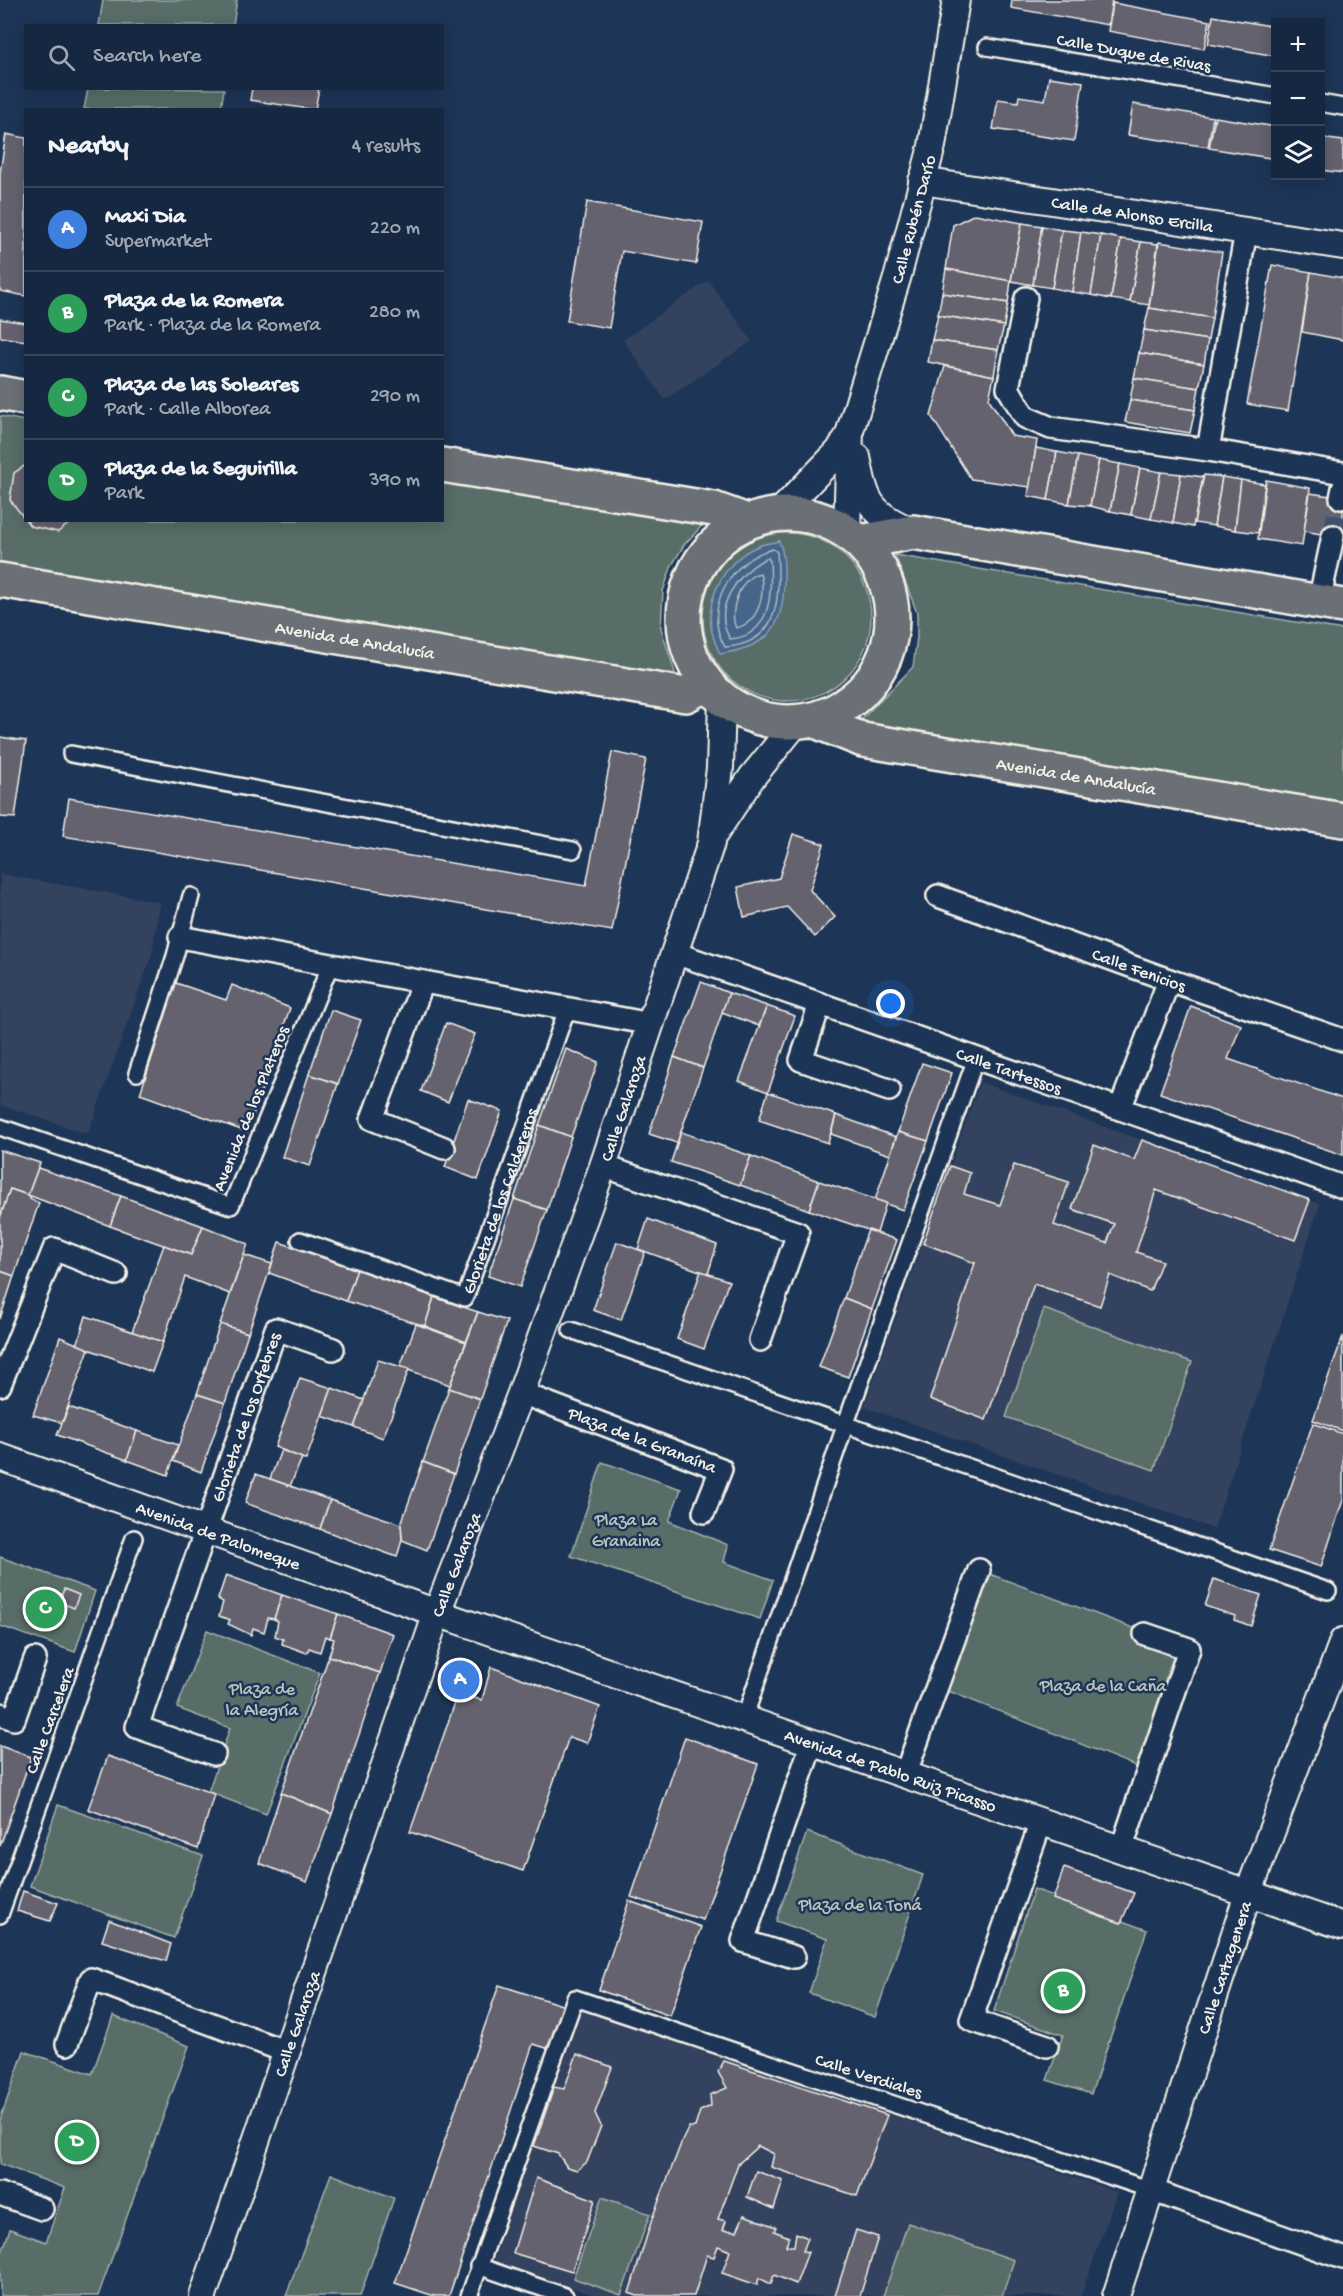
<!DOCTYPE html>
<html lang="en">
<head>
<meta charset="utf-8">
<style>
  :root { --surface:#162841; --page:#23344c; --text:#f1f3f6; --muted:#9ea6b1; --line:#35445a; --accent:#ea580c }
  body { margin:0; font-family:"Gochi Hand",sans-serif; background:var(--page); color:var(--text) }
  .controls { position:absolute; right:18px; top:18px; display:grid; overflow:hidden; border-radius:0px; box-shadow:0 3px 15px #0003 }
  .controls button { width:54px; height:54px; display:grid; place-items:center; padding:0; border:0; border-bottom:2px solid var(--line); background:var(--surface); color:var(--text); font:30px sans-serif }
  .you { position:absolute; left:891px; top:1004px; width:21px; height:21px; margin:-15px; border:4px solid #fff; border-radius:50%; background:#1a73e8; box-shadow:0 0 0 9px #1a73e833 }
  .badge { display:grid; place-items:center; width:39px; height:39px; border-radius:50%; background:var(--accent); color:#fff; font-size:20px; font-weight:700 }
  .pin { position:absolute; translate:-50% -50%; border:3px solid #fff; box-shadow:0 2px 6px #0006 }
  .list { margin:0; padding:0; list-style:none }
  h2 { display:flex; justify-content:space-between; align-items:center; height:78px; margin:0; padding:0 24px; font-size:26px }
  h2 small { font-size:20px; font-weight:400; color:var(--muted) }
  .list li { display:grid; grid-template-columns:39px 1fr auto; gap:18px; align-items:center; box-sizing:border-box; height:84px; padding:0 24px; border-top:2px solid var(--line) }
  .list b { display:block; font-size:22px; white-space:nowrap }
  .list p { margin:0; font-size:20px; white-space:nowrap; color:var(--muted) }
  .list em { font-size:20px; font-style:normal; color:var(--muted) }
  .icon { flex:none; width:33px; height:33px; fill:none; stroke:currentColor; stroke-width:2; stroke-linecap:round; stroke-linejoin:round }
  .map { position:relative; flex:none; width:1343px; height:2296px; overflow:hidden }
  .search { position:absolute; background:var(--surface); box-shadow:0 3px 15px #0003; left:24px; top:24px; width:420px; height:66px; display:flex; align-items:center; gap:15px; box-sizing:border-box; padding:0 21px; border-radius:0px; color:var(--muted); font-size:22px }
  .panel { position:absolute; background:var(--surface); box-shadow:0 3px 15px #0003; left:24px; top:108px; width:420px; height:414px; border-radius:0px }
  .map>svg:first-child { display:block }
  .built { fill:#33425e }
  .green { fill:#586d68; stroke:#a6afa8; stroke-width:1.5 }
  .water { fill:#44668a; stroke:#8a9eb0; stroke-width:1.5 }
  .lines { fill:none; stroke-linecap:round; stroke-linejoin:round }
  .shore { stroke:#aeb9c2; stroke-width:1.5 }
  .building { fill:#656270; stroke:#f4f1e8; stroke-width:1.5 }
  .minor-tunnel { stroke:#3d516d; stroke-width:21; stroke-dasharray:21 10; stroke-linecap:butt }
  .pedestrian-casing { stroke:#f4f1e8; stroke-width:20 }
  .minor-casing { stroke:#f4f1e8; stroke-width:26 }
  .tertiary-casing { stroke:#f4f1e8; stroke-width:30 }
  .primary-casing { stroke:#f4f1e8; stroke-width:38 }
  .pedestrian { stroke:#1d3557; stroke-width:15 }
  .minor { stroke:#1d3557; stroke-width:21 }
  .tertiary { stroke:#1d3557; stroke-width:26 }
  .primary { stroke:#6b6f75; stroke-width:33 }
  .labels { text-anchor:middle; stroke-width:5; stroke-linejoin:round; paint-order:stroke }
  .street-label { font-size:18px; fill:#f4f1e8; stroke:#1d3557 }
  .park-label { font-size:18px; fill:#bdc3bb; stroke:#1d3557 }
</style>
</head>
<body>
<div class="map">
<svg width="1343" height="2296" viewBox="0 0 1343 2296">
  <rect width="100%" height="100%" fill="#1d3557"/>
  <filter id="ink" filterUnits="userSpaceOnUse"><feTurbulence type="fractalNoise" baseFrequency=".0167" numOctaves="2"/><feDisplacementMap in="SourceGraphic" scale="12" xChannelSelector="R" yChannelSelector="G"/><feConvolveMatrix kernelMatrix="1 2 1 2 8 2 1 2 1" color-interpolation-filters="sRGB"/></filter>
  <g filter="url(#ink)">
    <g class="built">
      <polygon points="708,280 752,341 665,400 623,340"/>
      <polygon points="0,874 160,902 152,954 88,1134 0,1105"/>
      <polygon points="980,1082 1320,1204 1214,1529 864,1407"/>
      <polygon points="0,1744 34,1755 0,1852"/>
      <polygon points="576,2007 1117,2192 1081,2296 596,2296 494,2261"/>
    </g>
    <g class="green">
      <polygon points="103,0 237,0 233,25 99,25"/>
      <polygon points="88,89 88,88 224,89 221,109 84,109"/>
      <polygon points="0,416 25,421 26,520 442,520 443,481 709,518 684,545 672,565 663,591 661,628 679,685 0,570"/>
      <circle cx="787" cy="617" r="84"/>
      <polygon points="895,555 1343,630 1343,805 858,723 913,667 917,637 917,613"/>
      <polygon points="1044,1309 1192,1362 1154,1470 1006,1417"/>
      <polygon points="602,1462 681,1489 669,1521 728,1545 724,1562 773,1580 760,1619 571,1556"/>
      <polygon points="0,1557 95,1591 75,1652 0,1626"/>
      <polygon points="979,1570 1189,1649 1148,1771 936,1686"/>
      <polygon points="207,1630 320,1673 266,1814 208,1792 230,1728 177,1708"/>
      <polygon points="58,1805 203,1856 174,1938 30,1886"/>
      <polygon points="807,1832 923,1875 875,2017 809,1993 827,1939 776,1921"/>
      <polygon points="1034,1889 1147,1930 1091,2094 1047,2080 1063,2035 994,2011"/>
      <polygon points="113,2016 189,2046 98,2296 0,2296 0,2258 10,2229 46,2242 65,2188 0,2164 0,2120 24,2051 92,2074"/>
      <polygon points="331,2174 394,2198 360,2296 286,2296"/>
      <polygon points="602,2197 650,2214 621,2295 573,2278"/>
      <polygon points="908,2223 1014,2260 1002,2296 883,2296"/>
    </g>
    <path class="water" d="M779,541c6,14 5,28 5,42 -1,48 -18,64 -64,71 -3,-7 -6,-14 -8,-22 -8,-35 15,-75 49,-87 5,-2 12,-2 18,-4z"/>
    <g class="lines">
      <g class="shore">
        <path d="M773,549l4,3c3,44 4,92 -52,95 -24,-39 7,-89 48,-98z"/>
        <path d="M764,559l4,-1 2,3c2,32 2,75 -40,78 -19,-32 8,-65 34,-80z"/>
        <path d="M760,573c6,21 -1,50 -24,55 -8,-17 4,-51 24,-55z"/>
      </g>
    </g>
    <g class="building">
      <polygon points="1012,0 1112,0 1108,25 1011,8"/>
      <polygon points="1113,3 1210,21 1204,49 1108,31"/>
      <polygon points="1213,16 1276,27 1276,56 1208,44"/>
      <polygon points="1049,77 1083,82 1074,141 993,129 998,99 1018,102 1019,96 1045,100"/>
      <polygon points="252,88 319,88 315,110 250,100"/>
      <polygon points="1133,104 1213,117 1208,147 1128,135"/>
      <polygon points="1215,117 1276,127 1276,159 1209,148"/>
      <polygon points="6,134 26,138 26,296 0,291 0,173"/>
      <polygon points="1320,138 1343,141 1343,173 1320,170"/>
      <polygon points="587,202 703,222 696,264 622,251 609,328 567,321"/>
      <polygon points="975,214 1022,223 1011,281 946,269 953,225"/>
      <polygon points="1022,223 1042,226 1033,285 1011,281"/>
      <polygon points="1042,226 1062,230 1052,288 1033,285"/>
      <polygon points="1062,230 1081,232 1072,292 1052,288"/>
      <polygon points="1081,232 1101,235 1091,295 1072,292"/>
      <polygon points="1101,235 1121,239 1111,299 1091,295"/>
      <polygon points="1121,239 1141,242 1130,302 1111,299"/>
      <polygon points="1141,242 1158,244 1149,305 1130,302"/>
      <polygon points="1159,242 1222,252 1212,318 1149,308"/>
      <polygon points="1272,265 1311,272 1288,411 1247,404"/>
      <polygon points="946,269 1011,281 1008,303 942,293"/>
      <polygon points="1311,272 1343,278 1343,340 1302,332"/>
      <polygon points="942,293 1008,303 1004,326 938,315"/>
      <polygon points="1149,308 1212,318 1208,340 1144,330"/>
      <polygon points="938,315 1004,326 998,350 932,340"/>
      <polygon points="0,319 26,323 26,341 0,337"/>
      <polygon points="1144,330 1208,340 1204,364 1139,353"/>
      <polygon points="932,340 998,350 994,376 928,362"/>
      <polygon points="1139,353 1204,364 1199,388 1134,378"/>
      <polygon points="945,366 994,376 989,399 1012,436 1037,440 1030,487 971,479 931,416"/>
      <polygon points="1134,378 1199,388 1195,410 1130,400"/>
      <polygon points="1130,400 1195,410 1190,433 1125,422"/>
      <polygon points="1036,448 1057,452 1048,500 1028,496"/>
      <polygon points="1057,452 1078,456 1069,504 1048,500"/>
      <polygon points="1078,456 1099,460 1090,506 1069,504"/>
      <polygon points="1099,460 1120,464 1110,511 1090,506"/>
      <polygon points="1120,464 1140,468 1131,515 1110,511"/>
      <polygon points="26,465 26,520 10,500 14,473"/>
      <polygon points="1140,468 1161,472 1151,519 1131,515"/>
      <polygon points="1161,472 1181,474 1173,523 1151,519"/>
      <polygon points="1181,474 1203,477 1193,527 1173,523"/>
      <polygon points="1204,475 1222,477 1214,526 1194,523"/>
      <polygon points="1222,477 1241,480 1235,530 1214,526"/>
      <polygon points="1241,480 1265,484 1258,533 1235,530"/>
      <polygon points="1266,480 1310,488 1302,546 1258,539"/>
      <polygon points="1310,493 1343,498 1343,538 1304,531"/>
      <polygon points="26,520 74,520 58,532 30,526"/>
      <polygon points="0,737 26,741 15,818 0,817"/>
      <polygon points="612,752 646,759 612,931 63,836 69,798 586,886"/>
      <polygon points="793,834 824,844 810,890 835,917 815,937 787,907 744,917 738,887 779,878"/>
      <polygon points="701,982 729,993 703,1068 674,1057"/>
      <polygon points="176,983 226,1000 232,985 290,1008 247,1132 140,1094"/>
      <polygon points="729,993 767,1006 759,1026 722,1012"/>
      <polygon points="767,1006 795,1016 768,1092 739,1081"/>
      <polygon points="1191,1006 1241,1025 1228,1059 1343,1099 1343,1155 1160,1093"/>
      <polygon points="331,1010 361,1020 338,1084 309,1074"/>
      <polygon points="446,1023 475,1034 448,1102 421,1091"/>
      <polygon points="566,1049 598,1062 571,1137 539,1125"/>
      <polygon points="674,1057 703,1068 677,1143 649,1134"/>
      <polygon points="922,1063 952,1073 928,1141 898,1132"/>
      <polygon points="309,1074 338,1084 310,1166 282,1157"/>
      <polygon points="768,1092 836,1115 828,1143 759,1120"/>
      <polygon points="468,1099 502,1111 478,1180 445,1167"/>
      <polygon points="836,1115 896,1137 890,1155 831,1134"/>
      <polygon points="539,1125 571,1137 547,1210 514,1199"/>
      <polygon points="681,1132 751,1156 740,1185 671,1162"/>
      <polygon points="898,1132 928,1141 903,1210 875,1200"/>
      <polygon points="1142,1140 1310,1200 1295,1240 1156,1190 1136,1252 1162,1261 1150,1291 1110,1275 1100,1306 1034,1284 986,1420 930,1399 975,1263 923,1243 950,1166 970,1173 964,1194 1000,1205 1014,1165 1069,1182 1054,1225 1107,1243 1114,1224 1072,1209 1094,1145 1134,1160"/>
      <polygon points="0,1150 40,1163 28,1195 10,1189 0,1218"/>
      <polygon points="751,1156 819,1181 809,1210 740,1185"/>
      <polygon points="38,1168 121,1196 110,1226 28,1195"/>
      <polygon points="819,1181 886,1203 877,1233 809,1210"/>
      <polygon points="10,1189 30,1196 30,1199 39,1203 14,1276 0,1271 0,1218"/>
      <polygon points="121,1196 203,1226 191,1255 110,1226"/>
      <polygon points="514,1199 547,1210 520,1287 488,1276"/>
      <polygon points="648,1219 717,1245 708,1274 638,1249"/>
      <polygon points="203,1226 248,1244 230,1294 185,1277 163,1342 132,1332 164,1245 191,1255"/>
      <polygon points="868,1230 897,1240 872,1309 844,1298"/>
      <polygon points="279,1242 357,1269 346,1301 269,1273"/>
      <polygon points="617,1242 645,1252 621,1320 593,1310"/>
      <polygon points="244,1255 272,1264 248,1333 220,1324"/>
      <polygon points="357,1269 434,1297 425,1326 346,1301"/>
      <polygon points="0,1271 14,1276 0,1319"/>
      <polygon points="701,1271 729,1281 704,1349 677,1339"/>
      <polygon points="434,1297 478,1312 466,1342 425,1326"/>
      <polygon points="844,1298 872,1309 848,1377 819,1367"/>
      <polygon points="478,1312 507,1321 480,1399 449,1388"/>
      <polygon points="86,1316 163,1342 152,1372 77,1345"/>
      <polygon points="220,1324 248,1333 225,1403 197,1394"/>
      <polygon points="416,1324 466,1342 450,1385 400,1367"/>
      <polygon points="1343,1336 1343,1431 1313,1420"/>
      <polygon points="60,1337 89,1349 62,1423 33,1415"/>
      <polygon points="378,1360 409,1369 383,1438 354,1427"/>
      <polygon points="300,1378 332,1388 306,1460 275,1447"/>
      <polygon points="332,1388 364,1400 354,1427 322,1416"/>
      <polygon points="449,1388 480,1399 454,1474 423,1462"/>
      <polygon points="197,1394 225,1403 201,1472 173,1461"/>
      <polygon points="69,1407 137,1431 127,1460 57,1435"/>
      <polygon points="1313,1423 1343,1434 1343,1500 1321,1567 1269,1550"/>
      <polygon points="137,1431 178,1445 168,1475 127,1460"/>
      <polygon points="281,1450 302,1458 290,1486 270,1479"/>
      <polygon points="423,1462 454,1474 427,1550 402,1540 401,1524"/>
      <polygon points="256,1474 330,1500 320,1529 245,1503"/>
      <polygon points="330,1500 401,1524 402,1540 397,1557 320,1529"/>
      <polygon points="226,1575 282,1595 274,1619 268,1618 264,1632 253,1628 251,1635 228,1624 230,1620 219,1616 223,1602 218,1599"/>
      <polygon points="1214,1579 1261,1595 1251,1626 1234,1620 1235,1616 1205,1606"/>
      <polygon points="64,1589 79,1595 74,1608 59,1602"/>
      <polygon points="282,1595 338,1614 330,1638 325,1636 320,1652 309,1648 307,1653 282,1644 283,1639 275,1636 278,1621 274,1619"/>
      <polygon points="338,1614 393,1634 380,1673 329,1656 334,1639 330,1638"/>
      <polygon points="329,1656 380,1673 332,1814 281,1793"/>
      <polygon points="491,1667 600,1707 587,1743 569,1737 523,1871 410,1832 458,1694 482,1700"/>
      <polygon points="685,1737 758,1764 703,1920 631,1897"/>
      <polygon points="0,1746 31,1757 0,1846"/>
      <polygon points="108,1756 214,1794 198,1849 88,1809"/>
      <polygon points="281,1793 332,1814 307,1882 259,1863"/>
      <polygon points="1064,1868 1134,1893 1121,1923 1053,1899"/>
      <polygon points="23,1891 58,1903 50,1921 17,1911"/>
      <polygon points="629,1901 701,1927 670,2016 599,1990"/>
      <polygon points="109,1920 171,1944 166,1961 102,1941"/>
      <polygon points="499,1985 568,2007 553,2050 533,2044 449,2296 434,2296 395,2283"/>
      <polygon points="577,2054 612,2067 595,2113 601,2126 587,2162 577,2170 567,2167 558,2154 534,2146 554,2087 564,2089"/>
      <polygon points="724,2061 887,2115 857,2196 771,2167 774,2154 758,2146 738,2164 718,2219 726,2221 723,2230 737,2231 744,2215 776,2227 774,2231 789,2237 786,2246 794,2246 796,2233 808,2238 803,2251 808,2252 796,2284 774,2275 771,2284 759,2278 757,2285 722,2273 730,2251 718,2246 714,2257 707,2255 694,2296 637,2296 629,2293 653,2216 682,2141 689,2127 695,2127 700,2111 711,2106 710,2095 727,2088 718,2072"/>
      <polygon points="756,2171 783,2181 774,2209 747,2197"/>
      <polygon points="536,2178 595,2200 572,2271 513,2253"/>
      <polygon points="856,2230 878,2237 860,2296 835,2296"/>
    </g>
    <g class="lines">
      <polyline class="minor-tunnel" points="1333,536 1341,498"/>
      <g class="pedestrian-casing">
        <g id="pedestrian">
          <polyline points="987,47 1276,96"/>
          <polyline points="1320,103 1343,107"/>
          <polyline points="71,754 573,850"/>
          <polyline points="137,1073 175,956 191,896"/>
          <polyline points="0,1127 231,1206 330,966"/>
          <path id="s1" d="M300,1240l165,58 102,-289"/>
          <polyline points="571,1330 1328,1591"/>
          <polyline points="744,1719 845,1426 976,1058"/>
          <polyline points="0,1915 134,1538"/>
          <polyline points="478,2266 565,2296"/>
          <polyline points="469,2296 575,1998 1151,2190"/>
        </g>
      </g>
      <g class="minor-casing">
        <g id="minor">
          <polyline points="1246,231 1208,450 1343,473"/>
          <polyline points="1026,298 1008,388 1025,417 1051,428 1208,450"/>
          <polyline points="1341,498 1343,488"/>
          <polyline points="1319,602 1333,536"/>
          <path id="s2" d="M938,896l231,84 174,60"/>
          <polyline points="180,937 651,1024"/>
          <path id="s3" d="M675,953l668,234"/>
          <polyline points="423,982 372,1119 444,1148"/>
          <polyline points="820,1004 801,1060 889,1090"/>
          <polyline points="1120,1109 1169,980"/>
          <polyline points="603,1166 798,1233 760,1340"/>
          <polyline points="0,1385 54,1249 116,1274"/>
          <path id="s4" d="M521,1393l200,76 -17,43"/>
          <polyline points="0,1714 14,1719 35,1659"/>
          <path id="s5" d="M214,1754l-77,-27 139,-398 57,20"/>
          <polyline points="905,1775 979,1570"/>
          <polyline points="1041,1822 971,2020 1047,2046"/>
          <polyline points="1121,1850 1189,1649 1145,1634"/>
          <polyline points="794,1957 743,1941 812,1743"/>
          <polyline points="67,2044 91,1979 287,2052"/>
          <polyline points="1151,2190 1343,2258"/>
          <polyline points="0,2194 42,2209"/>
        </g>
      </g>
      <g class="tertiary-casing">
        <g id="tertiary">
          <path id="s6" d="M922,181l421,65"/>
          <path d="M857,457c9,47 12,55 56,75"/>
          <polyline points="779,513 839,451 849,435"/>
          <path id="s7" d="M847,531l3,-100 48,-156 34,-129 24,-146"/>
          <polyline points="715,833 752,777 796,723"/>
          <path id="s8" d="M0,1457l437,156 906,313"/>
          <path id="s9" d="M203,2296l234,-683 84,-220 82,-227 108,-323 9,-75 2,-69"/>
          <path id="s10" d="M1116,2296l132,-402 95,-253"/>
        </g>
      </g>
      <g class="primary-casing">
        <g id="primary">
          <polyline points="0,393 26,398"/>
          <polyline points="442,465 714,509 747,521"/>
          <circle cx="788" cy="618" r="104"/>
          <polyline points="861,542 913,532 1343,606"/>
          <path id="s11" d="M0,580l686,115 21,-11"/>
          <path id="s12" d="M813,720l50,20 480,80"/>
        </g>
      </g>
      <use href="#pedestrian" class="pedestrian"/>
      <use href="#minor" class="minor"/>
      <use href="#tertiary" class="tertiary"/>
      <use href="#primary" class="primary"/>
    </g>
  </g>
  <g class="labels">
    <g class="street-label">
      <text transform="translate(1134 52) rotate(10)" y="6">Calle Duque de Rivas</text>
      <text dy="6" stroke="none"><textPath href="#s6" startOffset="213">Calle de Alonso Ercilla</textPath></text>
      <text dy="6" stroke="none"><textPath href="#s7" startOffset="321">Calle Rubén Darío</textPath></text>
      <text dy="6" stroke="none"><textPath href="#s11" startOffset="360">Avenida de Andalucía</textPath></text>
      <text dy="6" stroke="none"><textPath href="#s12" startOffset="270">Avenida de Andalucía</textPath></text>
      <text dy="6" stroke="none"><textPath href="#s2" startOffset="214">Calle Fenicios</textPath></text>
      <text dy="6" stroke="none"><textPath href="#s3" startOffset="354">Calle Tartessos</textPath></text>
      <text transform="translate(250 1108) rotate(-68)" y="6">Avenida de los Plateros</text>
      <text dy="6" stroke="none"><textPath href="#s9" startOffset="1260">Calle Galaroza</textPath></text>
      <text dy="6" stroke="none"><textPath href="#s1" startOffset="278">Glorieta de los Caldereros</textPath></text>
      <text dy="6" stroke="none"><textPath href="#s5" startOffset="410">Glorieta de los Orfebres</textPath></text>
      <text dy="6" stroke="none"><textPath href="#s4" startOffset="130">Plaza de la Granaína</textPath></text>
      <text dy="6" stroke="none"><textPath href="#s8" startOffset="232">Avenida de Palomeque</textPath></text>
      <text dy="6" stroke="none"><textPath href="#s9" startOffset="774">Calle Galaroza</textPath></text>
      <text transform="translate(49 1720) rotate(-70)" y="6">Calle Carcelera</text>
      <text dy="6" stroke="none"><textPath href="#s8" startOffset="944">Avenida de Pablo Ruiz Picasso</textPath></text>
      <text dy="6" stroke="none"><textPath href="#s10" startOffset="346">Calle Cartagenera</textPath></text>
      <text dy="6" stroke="none"><textPath href="#s9" startOffset="288">Calle Galaroza</textPath></text>
      <text transform="translate(869 2075) rotate(18)" y="6">Calle Verdiales</text>
    </g>
    <g class="park-label">
      <text x="626" y="1525">Plaza La<tspan x="626" dy="21">Granaina</tspan></text>
      <text x="1103" y="1691">Plaza de la Caña</text>
      <text x="262" y="1694">Plaza de<tspan x="262" dy="21">la Alegría</tspan></text>
      <text x="860" y="1910">Plaza de la Toná</text>
    </g>
  </g>
</svg>
<div class="controls">
<button>+</button>
<button>−</button>
<button><svg class="icon" aria-label="layers" viewBox="0 0 24 24"><path d="M12 4l9 5-9 5-9-5zM3 14l9 5 9-5"/></svg></button>
</div>
<div class="you"></div>
<div class="pin badge" style="left:460px;top:1680px;background:#3f7fe0">A</div>
<div class="pin badge" style="left:1063px;top:1991px;background:#2e9e5b">B</div>
<div class="pin badge" style="left:45px;top:1609px;background:#2e9e5b">C</div>
<div class="pin badge" style="left:77px;top:2142px;background:#2e9e5b">D</div>
<div class="search"><svg class="icon" aria-label="search" viewBox="0 0 24 24"><circle cx="10" cy="10" r="6"/><path d="M15 15l6 6"/></svg>Search here</div>
<section class="panel">
<h2>Nearby<small>4 results</small></h2>
<ul class="list">
<li><span class="badge" style="background:#3f7fe0">A</span><div><b>Maxi Dia</b><p>Supermarket</p></div><em>220 m</em></li>
<li><span class="badge" style="background:#2e9e5b">B</span><div><b>Plaza de la Romera</b><p>Park · Plaza de la Romera</p></div><em>280 m</em></li>
<li><span class="badge" style="background:#2e9e5b">C</span><div><b>Plaza de las Soleares</b><p>Park · Calle Alborea</p></div><em>290 m</em></li>
<li><span class="badge" style="background:#2e9e5b">D</span><div><b>Plaza de la Seguirilla</b><p>Park</p></div><em>390 m</em></li>
</ul>
</section>
</div>
</body>
</html>
